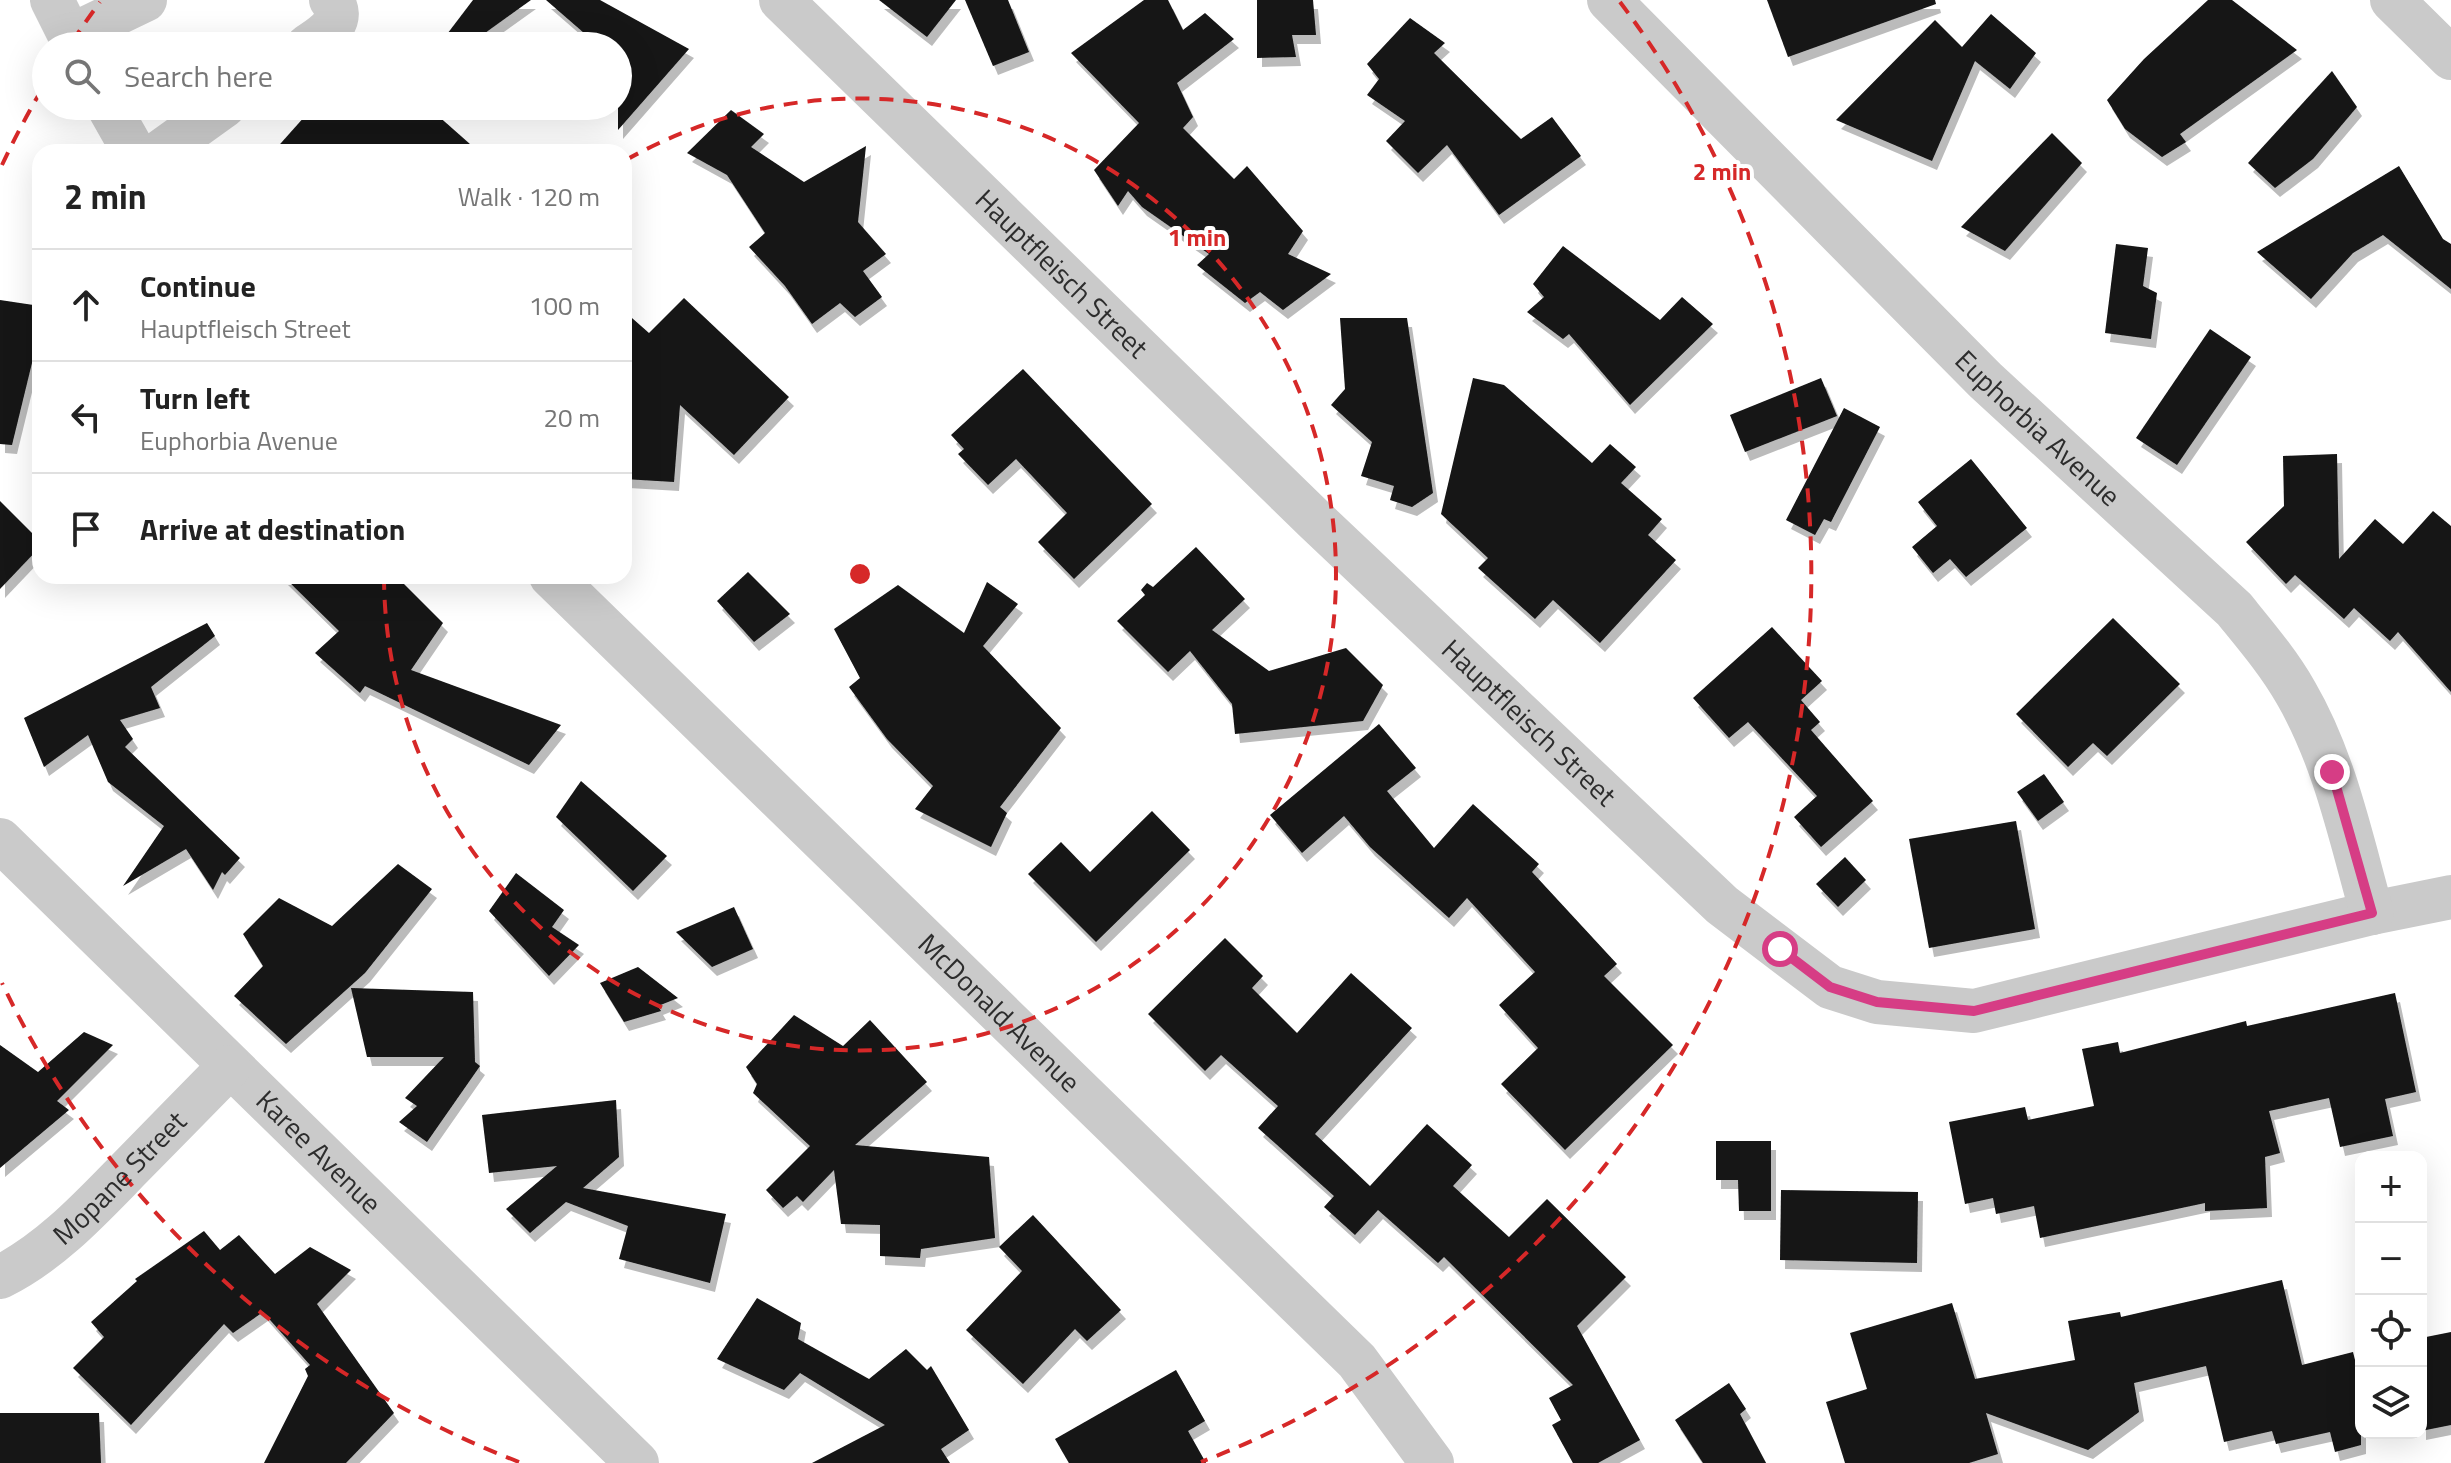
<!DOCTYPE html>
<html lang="en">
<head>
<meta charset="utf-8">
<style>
  :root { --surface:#fff; --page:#f2f2f2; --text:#222; --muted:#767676; --line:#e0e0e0 }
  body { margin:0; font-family:"Titillium Web",sans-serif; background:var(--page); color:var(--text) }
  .controls { position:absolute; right:24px; bottom:24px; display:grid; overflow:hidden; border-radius:16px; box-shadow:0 8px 32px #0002 }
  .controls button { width:72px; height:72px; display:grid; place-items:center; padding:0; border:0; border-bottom:2px solid var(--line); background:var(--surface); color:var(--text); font:40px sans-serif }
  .stop { position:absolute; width:24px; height:24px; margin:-18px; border:6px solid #d63d85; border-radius:50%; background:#fff }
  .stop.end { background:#d63d85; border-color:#fff; box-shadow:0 2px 8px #0008 }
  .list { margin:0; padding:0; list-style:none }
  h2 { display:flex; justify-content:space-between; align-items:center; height:104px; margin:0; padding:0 32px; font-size:34px }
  h2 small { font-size:26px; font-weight:400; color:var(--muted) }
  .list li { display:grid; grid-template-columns:52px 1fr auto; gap:24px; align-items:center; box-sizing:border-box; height:112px; padding:0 32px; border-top:2px solid var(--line) }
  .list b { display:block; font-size:30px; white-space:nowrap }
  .list p { margin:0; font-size:26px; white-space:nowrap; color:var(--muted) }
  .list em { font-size:26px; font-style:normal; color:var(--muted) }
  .icon { flex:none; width:44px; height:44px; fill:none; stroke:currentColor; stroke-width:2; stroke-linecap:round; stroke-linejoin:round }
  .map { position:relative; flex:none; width:2451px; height:1463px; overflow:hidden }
  .search { position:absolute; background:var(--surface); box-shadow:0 8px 32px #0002; left:32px; top:32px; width:600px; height:88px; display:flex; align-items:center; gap:20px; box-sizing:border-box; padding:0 28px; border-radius:44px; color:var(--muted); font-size:30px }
  .panel { position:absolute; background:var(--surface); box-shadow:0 8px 32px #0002; left:32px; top:144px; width:600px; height:440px; border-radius:24px }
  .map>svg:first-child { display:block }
  .building { fill:#141414; filter:url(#shadow) }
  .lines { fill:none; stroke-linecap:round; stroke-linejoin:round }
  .minor { stroke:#cacaca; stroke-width:44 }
  .route { stroke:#d63d85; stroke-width:10 }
  .ring { fill:none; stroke:#d62828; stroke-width:4; stroke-dasharray:14 10 }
  .labels { text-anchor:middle; stroke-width:8; stroke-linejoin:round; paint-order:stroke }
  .street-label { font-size:28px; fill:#2d2d2d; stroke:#fff }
  .centre { fill:#d62828; stroke:#fff; stroke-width:4 }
  .ring-label { font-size:24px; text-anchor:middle; font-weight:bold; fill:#d62828; stroke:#fff; stroke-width:8; stroke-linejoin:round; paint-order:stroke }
</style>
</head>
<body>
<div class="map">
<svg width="2451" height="1463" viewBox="0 0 2451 1463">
  <defs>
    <filter id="shadow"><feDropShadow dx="5" dy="9" stdDeviation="0" flood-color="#0004"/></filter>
  </defs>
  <rect width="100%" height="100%" fill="#fff"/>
  <g class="building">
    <polygon points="473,0 531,0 467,46 438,46"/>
    <polygon points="546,0 600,0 689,49 618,130 618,46 599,46"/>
    <polygon points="879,0 956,0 927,37"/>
    <polygon points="965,0 1008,0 1029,52 993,66"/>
    <polygon points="1144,0 1168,0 1183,30 1205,13 1234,39 1177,83 1193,117 1183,128 1234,179 1247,166 1303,231 1288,254 1331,274 1283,310 1260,292 1245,303 1197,265 1209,254 1142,207 1128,191 1118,206 1094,170 1139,123 1071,53"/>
    <polygon points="1257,0 1313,0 1316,35 1292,35 1296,57 1257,58"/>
    <polygon points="1767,0 1935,0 1936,4 1788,57"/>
    <polygon points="2208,0 2232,0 2297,50 2180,134 2186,142 2162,157 2125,129 2107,100 2144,59"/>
    <polygon points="1991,14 2036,53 2010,89 1975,61 1932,161 1836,120 1935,20 1962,47"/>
    <polygon points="1410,18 1445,43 1434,53 1521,139 1552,117 1581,156 1499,215 1447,145 1418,173 1386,141 1405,121 1367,95 1379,79 1367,64"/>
    <polygon points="2332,71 2357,107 2313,159 2275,188 2248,163"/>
    <polygon points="314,106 427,106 479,152 273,152"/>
    <polygon points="731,110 764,134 751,147 804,182 866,146 858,222 886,254 863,271 882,297 855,317 840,303 812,324 785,286 749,247 765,233 727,175 687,153"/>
    <polygon points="2052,133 2082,163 2005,251 1961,227"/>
    <polygon points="2399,166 2443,239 2451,244 2451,289 2383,235 2353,253 2311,299 2257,252"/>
    <polygon points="2116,244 2148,248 2143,286 2157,293 2151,339 2105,333"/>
    <polygon points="1563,246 1660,320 1682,297 1713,324 1630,405 1569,334 1563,339 1527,312 1544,297 1533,284"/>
    <polygon points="684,298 789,397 734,455 680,405 674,482 624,479 628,395 624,395 624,311 649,333"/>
    <polygon points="0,300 40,306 40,330 12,445 0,444"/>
    <polygon points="1340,318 1407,318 1433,493 1412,507 1390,500 1394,486 1361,476 1372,442 1331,405 1345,389"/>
    <polygon points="2210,329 2251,357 2177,465 2136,438"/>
    <polygon points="1023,369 1152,504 1074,579 1038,542 1067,513 1016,459 988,485 958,454 964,449 951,435"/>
    <polygon points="1473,378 1504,385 1592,463 1610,444 1636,467 1621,483 1662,519 1648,535 1676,560 1600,643 1553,600 1535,619 1478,568 1488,558 1441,514"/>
    <polygon points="1821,378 1837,416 1745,452 1730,415"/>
    <polygon points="1844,408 1880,427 1831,522 1824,519 1815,535 1786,520"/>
    <polygon points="2337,454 2339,559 2375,519 2403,544 2433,511 2451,526 2451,692 2398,632 2390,641 2354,608 2344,619 2295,575 2286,584 2246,542 2284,506 2283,456"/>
    <polygon points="1971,459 2027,528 1966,577 1950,559 1933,573 1912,547 1937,526 1918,502"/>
    <polygon points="0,501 40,541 40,547 0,589"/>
    <polygon points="1196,547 1245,599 1212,630 1269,671 1346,648 1383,685 1363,721 1235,734 1232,704 1190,651 1168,672 1117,621 1145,595 1141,590 1147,583 1153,587"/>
    <polygon points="748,572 790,614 754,642 717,601"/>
    <polygon points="283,576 396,576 443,623 411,670 561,725 529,765 365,686 360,693 315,653 339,631"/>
    <polygon points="987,582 1018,604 983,646 1061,728 1000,807 1007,813 991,847 915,809 933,786 887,739 849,687 860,678 834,629 898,585 964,633"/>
    <polygon points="2113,618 2180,684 2107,756 2093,743 2068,767 2016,714"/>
    <polygon points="207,623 215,636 151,687 160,708 120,720 133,739 125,747 240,858 225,875 222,872 213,890 186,849 123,886 164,826 108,782 88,735 44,767 24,718"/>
    <polygon points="1772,627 1822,681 1801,700 1820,722 1811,730 1873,801 1821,847 1794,817 1817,796 1748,722 1729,738 1693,698"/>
    <polygon points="1379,724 1416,768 1387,791 1434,848 1473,804 1539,864 1532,872 1617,964 1604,976 1673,1045 1565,1150 1501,1084 1538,1048 1499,1005 1535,972 1467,898 1449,918 1370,847 1344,816 1302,853 1270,815"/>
    <polygon points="2044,774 2064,802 2038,821 2017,792"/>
    <polygon points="581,781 667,856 633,891 556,817"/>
    <polygon points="1152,811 1190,850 1096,942 1028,874 1061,842 1090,872"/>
    <polygon points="2016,821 2035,929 1929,948 1909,839"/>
    <polygon points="1845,857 1866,880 1838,907 1816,884"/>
    <polygon points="398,864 432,889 365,973 286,1044 234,996 263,966 243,934 279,898 332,926"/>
    <polygon points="516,873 564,910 552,927 579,945 549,976 489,911"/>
    <polygon points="734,907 753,949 712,967 676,932"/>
    <polygon points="1225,938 1263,976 1252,988 1297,1033 1351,973 1412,1028 1315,1134 1370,1186 1427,1124 1472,1165 1453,1186 1509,1237 1547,1199 1626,1277 1577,1326 1640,1440 1598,1463 1573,1463 1552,1425 1561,1420 1549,1398 1573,1385 1444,1257 1438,1263 1378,1210 1355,1235 1324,1207 1334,1196 1258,1128 1278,1106 1221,1055 1205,1071 1148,1014"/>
    <polygon points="638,967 678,998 658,1006 661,1011 624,1022 600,983"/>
    <polygon points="351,988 473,992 475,1062 480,1066 427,1142 399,1122 417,1106 405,1098 444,1057 367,1057"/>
    <polygon points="2395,993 2416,1092 2385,1099 2393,1136 2340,1147 2329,1098 2269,1111 2280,1153 2265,1157 2267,1208 2205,1211 2205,1203 2040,1238 2034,1206 1996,1214 1993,1198 1965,1204 1949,1122 2025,1107 2028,1120 2094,1106 2082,1049 2118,1042 2120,1053 2246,1021 2247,1026"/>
    <polygon points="794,1015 843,1046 870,1020 927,1082 855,1145 989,1157 995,1238 921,1249 920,1258 880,1256 880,1225 841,1224 834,1170 803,1202 797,1196 783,1208 766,1190 810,1146 753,1093 757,1084 746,1067"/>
    <polygon points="84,1032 113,1045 57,1101 69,1110 0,1168 0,1045 38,1072"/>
    <polygon points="616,1100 619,1157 583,1188 726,1214 710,1283 619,1259 628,1226 566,1202 530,1233 506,1209 557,1166 489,1173 482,1115"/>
    <polygon points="1716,1141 1771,1141 1771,1211 1739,1211 1738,1180 1716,1180"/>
    <polygon points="1781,1190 1918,1192 1917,1263 1780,1260"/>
    <polygon points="1033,1215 1121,1310 1087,1341 1075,1329 1023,1384 966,1330 1022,1271 999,1247"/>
    <polygon points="204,1231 220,1250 239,1235 275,1274 310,1247 351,1270 317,1304 394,1413 346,1463 264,1463 308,1376 305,1369 310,1365 263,1312 233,1333 224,1324 131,1425 73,1368 104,1337 91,1322 137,1281 135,1279"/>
    <polygon points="2282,1280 2302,1365 2353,1352 2361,1384 2361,1445 2335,1452 2330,1432 2276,1444 2272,1431 2224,1442 2206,1366 2134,1383 2139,1412 2088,1450 1986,1413 1998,1454 1969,1463 1845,1463 1826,1402 1867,1389 1850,1333 1952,1303 1975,1379 2075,1360 2068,1321 2120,1312 2121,1317"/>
    <polygon points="757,1298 801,1323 798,1339 869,1379 906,1349 927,1370 931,1366 969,1430 941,1449 950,1463 812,1463 885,1425 800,1373 784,1390 717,1359"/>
    <polygon points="2451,1332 2451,1425 2421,1431 2421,1338"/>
    <polygon points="1176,1370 1205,1421 1188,1431 1206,1463 1069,1463 1055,1439"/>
    <polygon points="1729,1383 1746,1409 1740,1414 1766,1463 1703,1463 1675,1420"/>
    <polygon points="0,1413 99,1413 101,1463 0,1463"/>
  </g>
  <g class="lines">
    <g class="minor">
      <polyline points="52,0 75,46"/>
      <path id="s1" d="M781,0l534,520 407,385 108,82 47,15 97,9 398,-98 79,-16"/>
      <path id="s2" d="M1609,0l376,380 249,229c22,27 45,54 62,84 39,67 55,146 76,220"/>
      <polyline points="2392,0 2451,58"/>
      <polyline points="70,36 145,0"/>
      <path d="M308,46c16,-11 40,-25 23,-46"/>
      <polyline points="108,106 134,152"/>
      <polyline points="160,152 224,106"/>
      <path id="s3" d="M551,576l806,785 75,102"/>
      <path id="s4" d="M0,840l637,623"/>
      <path id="s5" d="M0,1277c49,-24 89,-67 127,-106 34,-35 68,-69 102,-104"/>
    </g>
  </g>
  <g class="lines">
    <polyline class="route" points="1780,949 1830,987 1877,1002 1974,1011 2372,913 2332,772"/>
  </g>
  <g class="ring">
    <path d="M626 160A476 476 0 1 1 384 578"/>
    <path d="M519 1462A951 951 0 0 1 2 983M2 165A951 951 0 0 1 45 84M72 42A951 951 0 0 1 100 2M1620 2A951 951 0 0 1 1201 1462"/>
  </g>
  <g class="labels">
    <g class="street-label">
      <text dy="10" stroke="none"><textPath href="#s1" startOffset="392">Hauptfleisch Street</textPath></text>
      <text dy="10" stroke="none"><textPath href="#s2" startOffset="606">Euphorbia Avenue</textPath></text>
      <text dy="10" stroke="none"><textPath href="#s1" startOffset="1040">Hauptfleisch Street</textPath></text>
      <text dy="10" stroke="none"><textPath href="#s3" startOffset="626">McDonald Avenue</textPath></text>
      <text dy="10" stroke="none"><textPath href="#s4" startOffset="446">Karee Avenue</textPath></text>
      <text dy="10" stroke="none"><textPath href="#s5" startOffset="156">Mopane Street</textPath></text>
    </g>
  </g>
  <circle cx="860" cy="574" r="12" class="centre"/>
  <g class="ring-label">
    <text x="1722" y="180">2 min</text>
    <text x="1197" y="246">1 min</text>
  </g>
</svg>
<div class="controls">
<button>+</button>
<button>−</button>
<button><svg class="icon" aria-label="locate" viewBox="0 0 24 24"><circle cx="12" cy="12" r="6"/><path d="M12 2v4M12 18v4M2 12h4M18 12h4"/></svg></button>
<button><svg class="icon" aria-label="layers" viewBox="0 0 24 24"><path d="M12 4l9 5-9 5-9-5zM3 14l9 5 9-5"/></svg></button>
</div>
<div class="stop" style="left:1780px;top:949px"></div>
<div class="stop end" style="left:2332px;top:772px"></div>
<div class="search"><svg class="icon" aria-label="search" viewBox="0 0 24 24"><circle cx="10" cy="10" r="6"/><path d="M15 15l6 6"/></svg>Search here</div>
<section class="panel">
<h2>2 min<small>Walk · 120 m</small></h2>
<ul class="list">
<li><svg class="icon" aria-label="ahead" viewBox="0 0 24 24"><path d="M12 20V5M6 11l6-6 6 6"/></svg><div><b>Continue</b><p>Hauptfleisch Street</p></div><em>100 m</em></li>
<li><svg class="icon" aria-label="left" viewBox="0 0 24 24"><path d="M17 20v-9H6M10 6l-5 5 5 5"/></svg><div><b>Turn left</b><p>Euphorbia Avenue</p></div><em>20 m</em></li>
<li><svg class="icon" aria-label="arrive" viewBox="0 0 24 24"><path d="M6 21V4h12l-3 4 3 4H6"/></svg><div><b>Arrive at destination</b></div></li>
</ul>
</section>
</div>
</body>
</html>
